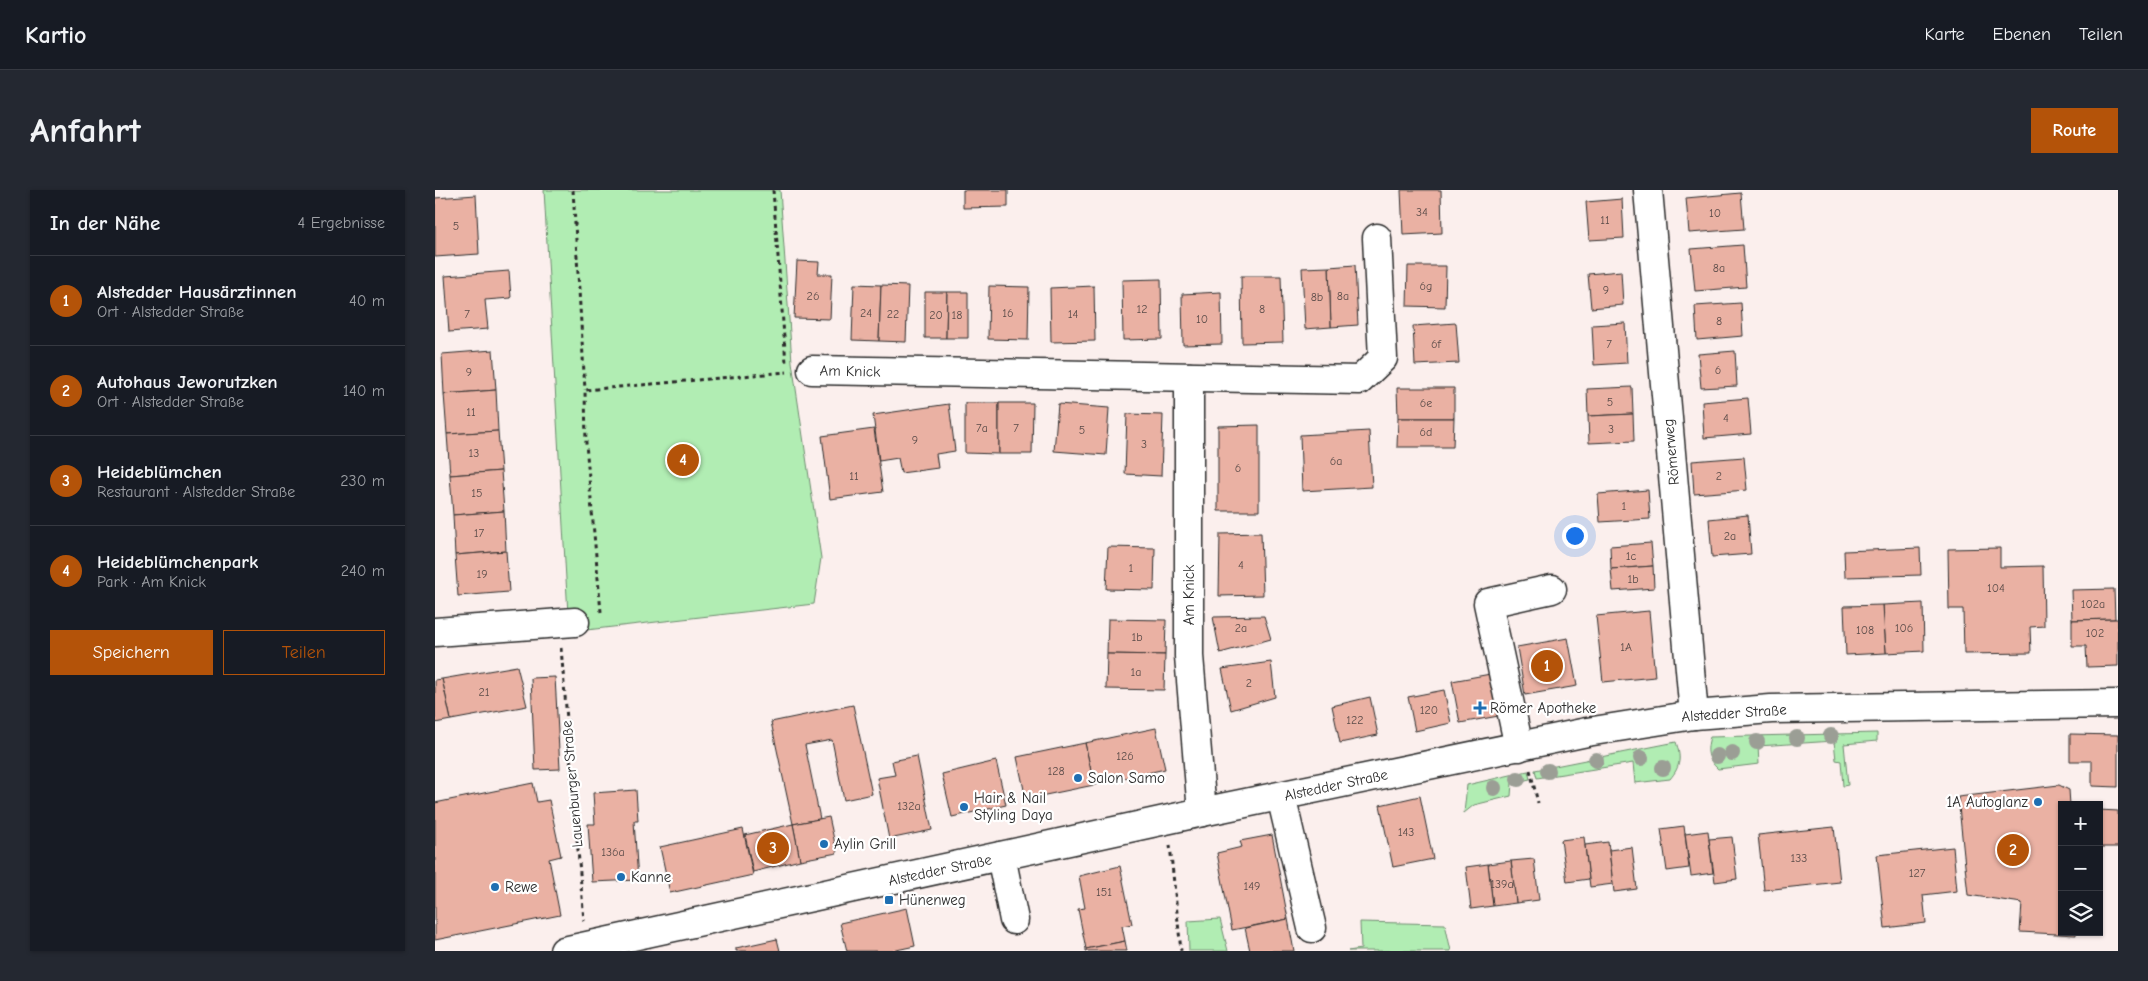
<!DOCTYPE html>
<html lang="de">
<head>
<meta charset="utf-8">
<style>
  :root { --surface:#171b24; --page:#242831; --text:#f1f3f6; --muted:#9ea1a6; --line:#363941; --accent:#b45309 }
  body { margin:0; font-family:"Comic Neue",sans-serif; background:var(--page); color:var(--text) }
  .controls { position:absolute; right:15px; bottom:15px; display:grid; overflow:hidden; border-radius:0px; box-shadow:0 1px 4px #0004 }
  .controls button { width:45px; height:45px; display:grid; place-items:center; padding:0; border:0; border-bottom:1px solid var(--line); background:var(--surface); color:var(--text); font:25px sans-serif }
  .you { position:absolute; left:1139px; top:345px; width:18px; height:18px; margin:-12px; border:4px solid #fff; border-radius:50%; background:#1a73e8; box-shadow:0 0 0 8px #1a73e833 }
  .badge { display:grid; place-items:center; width:32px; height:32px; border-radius:50%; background:var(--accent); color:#fff; font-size:16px; font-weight:700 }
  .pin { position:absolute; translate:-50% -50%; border:2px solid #fff; box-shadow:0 1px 5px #0006 }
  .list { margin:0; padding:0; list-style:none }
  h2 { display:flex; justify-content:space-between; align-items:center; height:65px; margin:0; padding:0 20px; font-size:21px }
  h2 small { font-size:16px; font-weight:400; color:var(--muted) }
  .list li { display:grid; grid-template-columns:32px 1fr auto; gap:15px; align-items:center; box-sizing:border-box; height:90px; padding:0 20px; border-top:1px solid var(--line) }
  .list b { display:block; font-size:19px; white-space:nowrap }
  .list p { margin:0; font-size:16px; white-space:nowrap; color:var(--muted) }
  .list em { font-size:16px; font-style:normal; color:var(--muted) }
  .actions { display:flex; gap:10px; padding:15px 20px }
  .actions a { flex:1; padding:11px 0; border:1px solid var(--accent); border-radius:0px; text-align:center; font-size:18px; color:var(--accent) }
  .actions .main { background:var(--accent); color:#fff }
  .icon { flex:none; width:28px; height:28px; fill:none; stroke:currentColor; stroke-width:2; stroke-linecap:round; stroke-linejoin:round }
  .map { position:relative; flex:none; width:1683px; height:761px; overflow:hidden; border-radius:0px }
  header { display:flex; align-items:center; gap:30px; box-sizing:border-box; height:70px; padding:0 25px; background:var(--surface); border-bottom:1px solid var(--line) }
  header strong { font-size:24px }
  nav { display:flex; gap:28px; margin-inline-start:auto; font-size:18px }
  .intro { display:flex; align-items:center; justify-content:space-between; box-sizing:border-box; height:120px; padding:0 30px }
  h1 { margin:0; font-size:35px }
  .button { padding:12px 22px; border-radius:0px; background:var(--accent); color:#fff; font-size:18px; font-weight:700 }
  main { display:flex; gap:30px; padding:0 30px }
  aside { flex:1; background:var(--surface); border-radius:0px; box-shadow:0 1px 4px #0004 }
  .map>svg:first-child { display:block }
  .green { fill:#b1edb3; stroke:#6e8c6f }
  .building { fill:#eab1a3; stroke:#2b2b2b }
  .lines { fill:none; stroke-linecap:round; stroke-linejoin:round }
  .minor-casing { stroke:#2b2b2b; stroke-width:31 }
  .path { stroke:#2b2b2b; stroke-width:3; stroke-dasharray:4 4; stroke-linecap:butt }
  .minor { stroke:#fff; stroke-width:28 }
  .tree { fill:#9b9e95 }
  .poi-dot { fill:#1f6fb2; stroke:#fff; stroke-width:2 }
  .labels { text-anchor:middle; stroke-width:4.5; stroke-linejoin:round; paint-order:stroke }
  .number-label { font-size:12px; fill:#5b4c49 }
  .street-label { font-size:15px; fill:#2b2b2b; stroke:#fff }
  .poi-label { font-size:15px; fill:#2b2b2b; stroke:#fff; text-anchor:start }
</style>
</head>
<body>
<header>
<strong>Kartio</strong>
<nav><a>Karte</a><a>Ebenen</a><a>Teilen</a></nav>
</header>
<div class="intro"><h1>Anfahrt</h1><a class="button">Route</a></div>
<main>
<aside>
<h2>In der Nähe<small>4 Ergebnisse</small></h2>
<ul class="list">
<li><span class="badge">1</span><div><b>Alstedder Hausärztinnen</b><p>Ort · Alstedder Straße</p></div><em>40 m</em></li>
<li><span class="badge">2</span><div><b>Autohaus Jeworutzken</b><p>Ort · Alstedder Straße</p></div><em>140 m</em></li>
<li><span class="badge">3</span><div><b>Heideblümchen</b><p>Restaurant · Alstedder Straße</p></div><em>230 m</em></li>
<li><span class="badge">4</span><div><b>Heideblümchenpark</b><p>Park · Am Knick</p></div><em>240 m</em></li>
</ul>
<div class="actions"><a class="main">Speichern</a><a>Teilen</a></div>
</aside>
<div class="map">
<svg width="1683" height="761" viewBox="0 0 1683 761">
  <rect width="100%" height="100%" fill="#fbefed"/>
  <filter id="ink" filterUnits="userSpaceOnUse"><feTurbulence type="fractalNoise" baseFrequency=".02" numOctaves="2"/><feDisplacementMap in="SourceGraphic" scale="10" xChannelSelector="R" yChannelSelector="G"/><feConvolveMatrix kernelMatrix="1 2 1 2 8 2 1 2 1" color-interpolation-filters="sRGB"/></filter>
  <g filter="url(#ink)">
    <g class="green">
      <polygon points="109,0 345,0 357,172 386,368 379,414 134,442"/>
      <path d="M1442,543v8l-33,3 4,41 -5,1 -2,-25 -5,-1 -2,-19 -76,5 1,18 -41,5c-11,-10 -12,-18 -8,-32z"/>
      <path d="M1241,552c5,15 5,24 -6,37l-35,4 -2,-20 -96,15 -2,-8z"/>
      <polygon points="1093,581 1095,589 1077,593 1076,606 1039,615 1029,623 1032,595"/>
      <polygon points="785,729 793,761 754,761 753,731"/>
      <polygon points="925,732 1010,734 1016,761 913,761 926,759"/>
    </g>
    <g class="building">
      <polygon points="528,0 573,0 573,17 528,18"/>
      <polygon points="966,0 1006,0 1007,43 968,45"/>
      <polygon points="1306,3 1309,39 1254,43 1251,8"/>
      <polygon points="41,5 44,64 0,67 0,8"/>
      <polygon points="1187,9 1189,48 1154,50 1151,12"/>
      <polygon points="1308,55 1311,97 1260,101 1256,59"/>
      <polygon points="362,71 384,72 383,84 397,84 395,129 359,128"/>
      <polygon points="920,75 923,135 896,137 894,77"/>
      <polygon points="973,76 1011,76 1010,117 972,116"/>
      <polygon points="894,77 896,137 870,139 867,78"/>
      <polygon points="74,81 76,108 50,110 53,139 14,142 10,86"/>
      <polygon points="1186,81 1188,115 1156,118 1153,84"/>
      <polygon points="806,86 846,86 848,152 807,153"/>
      <polygon points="726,89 727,149 688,150 687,90"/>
      <polygon points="419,94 446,95 444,151 417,150"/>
      <polygon points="446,95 473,96 471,152 444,151"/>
      <polygon points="554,96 594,97 593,150 553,149"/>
      <polygon points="659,96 660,151 616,152 615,98"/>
      <polygon points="490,102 512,102 511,148 490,148"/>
      <polygon points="512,102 533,102 533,148 511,148"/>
      <polygon points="786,102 787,154 748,155 747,104"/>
      <polygon points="1306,113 1308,146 1262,150 1260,116"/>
      <polygon points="1021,133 1024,173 980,175 978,136"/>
      <polygon points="1190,133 1192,173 1159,175 1157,135"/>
      <polygon points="58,160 61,200 9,204 7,164"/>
      <polygon points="1300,161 1302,196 1266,198 1263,164"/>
      <polygon points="1197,197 1198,224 1153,226 1152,199"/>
      <polygon points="962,198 1019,198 1019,228 963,228"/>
      <polygon points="61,200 63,241 12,244 9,204"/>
      <polygon points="1313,208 1316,244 1269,248 1267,212"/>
      <polygon points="530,213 564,213 564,264 530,263"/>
      <polygon points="564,213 598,213 597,264 564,264"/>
      <polygon points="514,214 520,261 501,264 503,278 466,283 463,268 444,271 438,225"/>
      <polygon points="623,214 674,218 671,265 619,261"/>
      <polygon points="692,224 728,225 726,286 690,284"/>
      <polygon points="1198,224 1199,251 1154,253 1153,226"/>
      <polygon points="963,228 1019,228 1018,257 962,257"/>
      <polygon points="824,235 824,321 783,321 783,236"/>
      <polygon points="439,239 448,302 395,309 387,246"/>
      <polygon points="63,241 66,281 15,285 12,244"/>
      <polygon points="934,241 937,297 867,301 865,245"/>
      <polygon points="1309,267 1312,300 1259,304 1257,271"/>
      <polygon points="66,281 69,321 18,325 15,285"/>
      <polygon points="1213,300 1215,329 1165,332 1163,304"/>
      <polygon points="69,321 71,361 20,365 18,325"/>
      <polygon points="1313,325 1316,364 1277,367 1274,329"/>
      <polygon points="826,343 828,405 784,406 785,344"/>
      <polygon points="1216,353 1218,376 1176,379 1175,356"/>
      <polygon points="673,357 720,358 719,400 671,399"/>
      <polygon points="1485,358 1486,385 1410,387 1409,361"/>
      <polygon points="1565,358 1565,377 1608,376 1609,436 1595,437 1596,463 1529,464 1528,419 1514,419 1513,359"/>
      <polygon points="71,361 74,402 23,406 20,365"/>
      <polygon points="1218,376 1219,398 1178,401 1176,379"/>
      <polygon points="1679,399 1680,429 1637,430 1636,400"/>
      <polygon points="1488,413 1489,461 1451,463 1448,415"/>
      <polygon points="1448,415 1451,463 1411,465 1409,416"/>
      <polygon points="1214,421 1220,487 1168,492 1161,426"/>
      <polygon points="829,426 836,449 785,463 778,427"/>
      <polygon points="673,429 731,430 730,465 672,464"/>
      <polygon points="1680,429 1683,429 1683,476 1652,477 1651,456 1637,456 1637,430"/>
      <polygon points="1133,448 1142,496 1090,505 1082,457"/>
      <polygon points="672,464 730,465 729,500 671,499"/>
      <polygon points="836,472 840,507 796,520 787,479"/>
      <polygon points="82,476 92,516 16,530 7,489"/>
      <polygon points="1061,483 1069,525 1025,533 1017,491"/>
      <polygon points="120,487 125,579 100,580 96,488"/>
      <polygon points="7,489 16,530 0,533 0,490"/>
      <polygon points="1009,500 1016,533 980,541 973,507"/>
      <polygon points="935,507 943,545 905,553 897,516"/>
      <polygon points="418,515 437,604 409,610 397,550 370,555 385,629 358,634 336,532"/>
      <polygon points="721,538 730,579 659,595 650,553"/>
      <polygon points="1635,544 1683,545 1683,597 1657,596 1657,571 1635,571"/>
      <polygon points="650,553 659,595 591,609 582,567"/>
      <polygon points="482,566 497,640 454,649 442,588 460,585 457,571"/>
      <polygon points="561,571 571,615 517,627 507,584"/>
      <polygon points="98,593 102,612 114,610 126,666 114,669 125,725 0,750 0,613"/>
      <polygon points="1624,595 1634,600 1635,615 1627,615 1627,742 1641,742 1641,745 1585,742 1587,713 1533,705 1523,607"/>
      <polygon points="201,600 203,631 199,631 203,690 157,692 153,634 160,634 158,603"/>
      <polygon points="985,606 998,669 958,677 945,615"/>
      <polygon points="1664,620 1683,621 1683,657 1664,657"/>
      <polygon points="394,627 402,663 365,670 358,634"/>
      <polygon points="358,634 365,670 318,682 310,645"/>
      <polygon points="1249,636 1254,678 1232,681 1226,639"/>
      <polygon points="1399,637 1405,692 1329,700 1323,645"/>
      <polygon points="308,639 318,685 235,703 225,657"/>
      <polygon points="1273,641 1278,683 1256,686 1250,644"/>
      <polygon points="837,645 853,729 797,740 782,663 807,657 805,651"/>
      <polygon points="1149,647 1154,689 1132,692 1126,650"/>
      <polygon points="1297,647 1302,689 1280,692 1274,649"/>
      <polygon points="1173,652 1178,694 1155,697 1150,655"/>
      <polygon points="1197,657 1202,699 1179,702 1174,660"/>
      <polygon points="1518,657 1522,701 1488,705 1491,733 1450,738 1442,665"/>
      <polygon points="1099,669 1104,710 1081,713 1076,671"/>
      <polygon points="1076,671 1081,713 1058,716 1053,674"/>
      <polygon points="1053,674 1058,716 1036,719 1031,677"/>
      <polygon points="685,676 697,734 687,736 690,751 651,759 643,719 650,718 644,686"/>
      <polygon points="472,718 480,756 457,761 412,761 405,733"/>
      <polygon points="853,729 859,761 815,761 810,738"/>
      <polygon points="342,749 345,761 301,761 301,758"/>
      <polygon points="690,751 692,761 651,761 651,759"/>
    </g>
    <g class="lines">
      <g class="minor-casing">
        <g id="minor">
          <polyline points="1213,0 1259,525"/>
          <polyline points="377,180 925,190 948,168 942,48"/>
          <polyline points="754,187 754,466 767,622"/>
          <polyline points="0,442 140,432"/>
          <polyline points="1084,557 1053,413 1117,399"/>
          <polyline points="846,606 877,738"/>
          <polyline points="566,666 579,730"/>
          <polyline points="129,761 767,622 1152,542 1259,525 1336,519 1683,514"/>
        </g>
      </g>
      <g class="path">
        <polyline points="138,0 150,200"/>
        <polyline points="338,0 351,173"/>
        <polyline points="166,422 151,254 150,200 352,182"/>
        <polyline points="126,458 149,731"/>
        <polyline points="1095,580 1103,613"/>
        <polyline points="735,655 746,761"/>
      </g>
      <use href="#minor" class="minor"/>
    </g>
    <g class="tree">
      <circle cx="1396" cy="546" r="8"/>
      <circle cx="1362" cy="548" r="8"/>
      <circle cx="1322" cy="552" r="8"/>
      <circle cx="1297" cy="563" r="8"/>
      <circle cx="1282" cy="566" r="8"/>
      <circle cx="1206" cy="568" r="8"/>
      <circle cx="1161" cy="570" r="8"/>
      <circle cx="1228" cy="578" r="8"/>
      <circle cx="1113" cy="581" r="8"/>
      <circle cx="1083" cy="589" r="8"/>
      <circle cx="1059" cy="598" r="8"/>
    </g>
  </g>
  <g class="poi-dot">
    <path d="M1042.5 510.5h5v5h5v5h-5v5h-5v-5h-5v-5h5z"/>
    <circle cx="643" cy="588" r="5"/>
    <circle cx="1603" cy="612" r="5"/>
    <circle cx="529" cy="617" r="5"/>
    <circle cx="389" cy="654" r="5"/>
    <circle cx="186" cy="687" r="5"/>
    <circle cx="60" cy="697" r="5"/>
    <rect x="449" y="705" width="10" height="10" rx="2.5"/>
  </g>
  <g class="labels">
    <g class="number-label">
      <text x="987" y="26">34</text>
      <text x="1280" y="27">10</text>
      <text x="1170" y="34">11</text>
      <text x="21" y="40">5</text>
      <text x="1284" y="82">8a</text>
      <text x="991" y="100">6g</text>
      <text x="1171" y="104">9</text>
      <text x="378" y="110">26</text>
      <text x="908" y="110">8a</text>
      <text x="882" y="111">8b</text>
      <text x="707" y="123">12</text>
      <text x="827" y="123">8</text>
      <text x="431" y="127">24</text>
      <text x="573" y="127">16</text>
      <text x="32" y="128">7</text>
      <text x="458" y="128">22</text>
      <text x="638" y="128">14</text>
      <text x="501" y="129">20</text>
      <text x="522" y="129">18</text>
      <text x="767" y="133">10</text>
      <text x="1284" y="135">8</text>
      <text x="1001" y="158">6f</text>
      <text x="1174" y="158">7</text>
      <text x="1283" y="184">6</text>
      <text x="34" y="186">9</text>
      <text x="1175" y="216">5</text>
      <text x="991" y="217">6e</text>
      <text x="36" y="226">11</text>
      <text x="1291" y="232">4</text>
      <text x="547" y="242">7a</text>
      <text x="581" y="242">7</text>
      <text x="1176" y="243">3</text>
      <text x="647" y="244">5</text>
      <text x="991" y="246">6d</text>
      <text x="480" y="254">9</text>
      <text x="709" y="258">3</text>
      <text x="39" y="267">13</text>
      <text x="901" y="275">6a</text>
      <text x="803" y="282">6</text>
      <text x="419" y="290">11</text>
      <text x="1284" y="290">2</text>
      <text x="42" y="307">15</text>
      <text x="1189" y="320">1</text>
      <text x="44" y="347">17</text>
      <text x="1295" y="350">2a</text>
      <text x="1196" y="370">1c</text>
      <text x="806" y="379">4</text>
      <text x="696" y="382">1</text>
      <text x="47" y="388">19</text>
      <text x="1198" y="393">1b</text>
      <text x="1561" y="402">104</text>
      <text x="1658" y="418">102a</text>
      <text x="806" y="442">2a</text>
      <text x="1469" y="442">106</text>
      <text x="1430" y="444">108</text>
      <text x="1660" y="447">102</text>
      <text x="702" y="451">1b</text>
      <text x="1191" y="461">1A</text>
      <text x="701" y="486">1a</text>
      <text x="814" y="497">2</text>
      <text x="49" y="506">21</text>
      <text x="994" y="524">120</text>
      <text x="920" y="534">122</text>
      <text x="690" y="570">126</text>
      <text x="621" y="585">128</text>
      <text x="474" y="620">132a</text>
      <text x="971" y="646">143</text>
      <text x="178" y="666">136a</text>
      <text x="1364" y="672">133</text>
      <text x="1482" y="687">127</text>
      <text x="1067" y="698">139a</text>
      <text x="817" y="700">149</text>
      <text x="669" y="706">151</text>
    </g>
    <g class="street-label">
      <text transform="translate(415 181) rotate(1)" y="5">Am Knick</text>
      <text transform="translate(1236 262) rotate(-95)" y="5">Römerweg</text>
      <text transform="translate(754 405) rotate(-90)" y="5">Am Knick</text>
      <text transform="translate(1299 523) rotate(-4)" y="5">Alstedder Straße</text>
      <text transform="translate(137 594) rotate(-95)" y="5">Lauenburger Straße</text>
      <text transform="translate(901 595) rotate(-12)" y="5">Alstedder Straße</text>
      <text transform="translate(505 680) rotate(-12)" y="5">Alstedder Straße</text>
    </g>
    <g class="poi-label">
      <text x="1055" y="523">Römer Apotheke</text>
      <text x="653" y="593">Salon Samo</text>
      <text x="539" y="613">Hair &amp; Nail<tspan x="539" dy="17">Styling Daya</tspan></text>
      <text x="1593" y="617" text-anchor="end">1A Autoglanz</text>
      <text x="399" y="659">Aylin Grill</text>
      <text x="196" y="692">Kanne</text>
      <text x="70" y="702">Rewe</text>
      <text x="464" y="715">Hünenweg</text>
    </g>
  </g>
</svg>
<div class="controls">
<button>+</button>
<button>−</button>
<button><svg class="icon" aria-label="layers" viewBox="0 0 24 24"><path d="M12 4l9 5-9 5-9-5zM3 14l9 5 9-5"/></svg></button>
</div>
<div class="you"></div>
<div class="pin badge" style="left:1112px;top:476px">1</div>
<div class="pin badge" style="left:1578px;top:660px">2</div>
<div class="pin badge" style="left:338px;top:658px">3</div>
<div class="pin badge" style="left:248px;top:270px">4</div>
</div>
</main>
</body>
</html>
